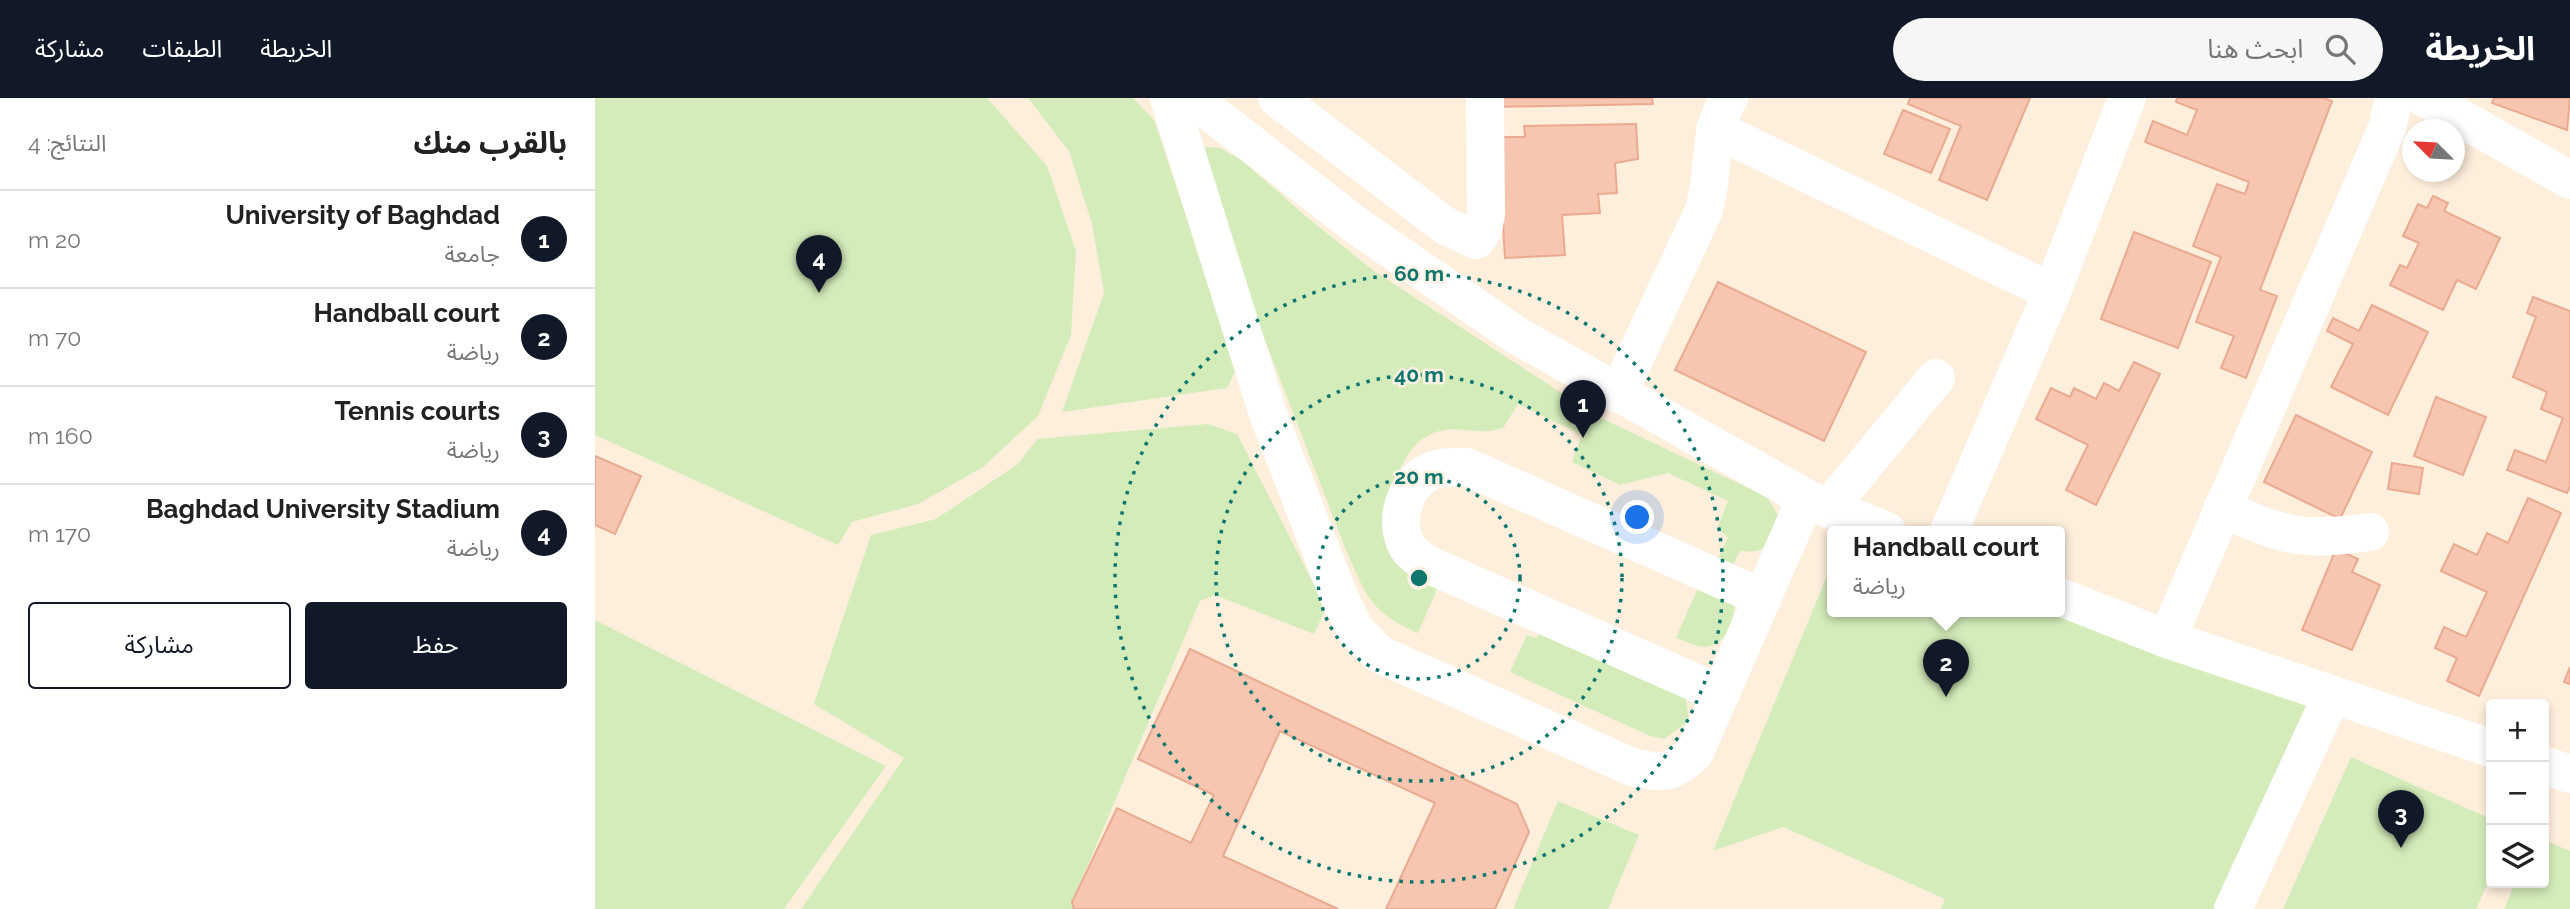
<!DOCTYPE html>
<html lang="ar">
<head>
<meta charset="utf-8">
<style>
  :root { --surface:#fff; --page:#f6f6f6; --text:#222; --muted:#767676; --line:#e0e0e0; --accent:#111827 }
  body { margin:0; font-family:Raleway,"Noto Sans Arabic",sans-serif; background:var(--page); color:var(--text); direction:rtl }
  .controls { position:absolute; right:21px; bottom:21px; display:grid; overflow:hidden; border-radius:7px; box-shadow:0 4px 10px #0003 }
  .controls button { width:63px; height:63px; display:grid; place-items:center; padding:0; border:0; border-bottom:2px solid var(--line); background:var(--surface); color:var(--text); font:35px sans-serif }
  .compass { position:absolute; left:1807px; top:21px; width:63px; height:63px; border-radius:50%; background:var(--surface); box-shadow:0 4px 10px #0003; rotate:294deg }
  .you { position:absolute; left:1043px; top:420px; width:24px; height:24px; margin:-18px; border:5px solid #fff; border-radius:50%; background:#1a73e8; box-shadow:0 0 0 10px #1a73e833 }
  .badge { display:grid; place-items:center; width:46px; height:46px; border-radius:50%; background:var(--accent); color:#fff; font-size:23px; font-weight:700 }
  .pin { position:absolute; translate:-50% -58px; filter:drop-shadow(0 2px 4px #0008) }
  .pin::after { content:''; position:absolute; top:37px; width:24px; height:21px; background:inherit; clip-path:polygon(0 0,100% 0,50% 100%) }
  .popup { position:absolute; left:1232px; top:428px; width:238px; height:91px; box-sizing:border-box; display:grid; place-content:center; border-radius:7px; background:var(--surface); filter:drop-shadow(0 2px 5px #0005); font-size:23px; white-space:nowrap; color:var(--muted) }
  .popup b { font-size:26px; color:var(--text) }
  .popup::after { content:''; position:absolute; left:50%; top:100%; margin-left:-14px; border:14px solid transparent; border-top-color:var(--surface) }
  .list { margin:0; padding:0; list-style:none }
  h2 { display:flex; justify-content:space-between; align-items:center; height:91px; margin:0; padding:0 28px; font-size:30px }
  h2 small { font-size:23px; font-weight:400; color:var(--muted) }
  .list li { display:grid; grid-template-columns:46px 1fr auto; gap:21px; align-items:center; box-sizing:border-box; height:98px; padding:0 28px; border-top:2px solid var(--line) }
  .list b { display:block; font-size:26px; white-space:nowrap }
  .list p { margin:0; font-size:23px; white-space:nowrap; color:var(--muted) }
  .list em { font-size:23px; font-style:normal; color:var(--muted) }
  .actions { display:flex; gap:14px; padding:21px 28px }
  .actions a { flex:1; padding:16px 0; border:2px solid var(--accent); border-radius:7px; text-align:center; font-size:24px; color:var(--accent) }
  .actions .main { background:var(--accent); color:#fff }
  .icon { flex:none; width:38px; height:38px; fill:none; stroke:currentColor; stroke-width:2; stroke-linecap:round; stroke-linejoin:round }
  .map { position:relative; flex:none; width:1975px; height:811px; overflow:hidden; direction:ltr }
  header { display:flex; align-items:center; gap:42px; box-sizing:border-box; height:98px; padding:0 35px; background:var(--accent); color:#fff }
  header strong { font-size:33px }
  nav { display:flex; gap:38px; margin-inline-start:auto; font-size:24px }
  .search { width:490px; height:63px; background:var(--page); display:flex; align-items:center; gap:18px; box-sizing:border-box; padding:0 24px; border-radius:38px; color:var(--muted); font-size:26px }
  main { display:flex }
  aside { flex:1; background:var(--surface) }
  .map>svg:first-child { display:block }
  .green { fill:#d3ecba }
  .building { fill:#f6c6b1; stroke:#eaaa90; stroke-width:2 }
  .lines { fill:none; stroke-linecap:round; stroke-linejoin:round }
  .minor { stroke:#fff; stroke-width:38 }
  .ring { fill:none; stroke:#0f766e; stroke-width:3.5; stroke-dasharray:3.5 7 }
  .centre { fill:#0f766e; stroke:#fff2e4; stroke-width:3.5 }
  .ring-label { font-size:21px; text-anchor:middle; font-weight:bold; fill:#0f766e; stroke:#fff2e4; stroke-width:5; stroke-linejoin:round; paint-order:stroke }
</style>
</head>
<body>
<header>
<strong>الخريطة</strong>
<div class="search"><svg class="icon" aria-label="search" viewBox="0 0 24 24"><circle cx="10" cy="10" r="6"/><path d="M15 15l6 6"/></svg>ابحث هنا</div>
<nav><a>الخريطة</a><a>الطبقات</a><a>مشاركة</a></nav>
</header>
<main>
<div class="map">
<svg width="1975" height="811" viewBox="0 0 1975 811">
  <rect width="100%" height="100%" fill="#feeedc"/>
  <g class="green">
    <polygon points="0,0 392,0 452,68 481,153 476,237 443,318 388,369 323,406 257,424 243,447 0,337"/>
    <polygon points="433,0 538,0 559,22 642,269 632,290 467,314 509,195 497,126 474,53"/>
    <path d="M611,49l14,1 23,13 60,53 71,57 223,145 170,81 12,20c-10,25 -8,37 -39,34l-13,26 -15,-6 16,-34 -11,-8 11,-28 -60,-28 -48,12 -48,-23 10,-27 -64,-31 -15,24c-16,5 -23,3 -38,2 -47,-6 -63,27 -74,66l49,86 -22,51c-48,-21 -52,-38 -72,-83l-144,-373 -5,-23z"/>
    <polygon points="613,326 642,336 731,510 719,536 620,497 605,503 477,804 479,811 206,811 309,660 219,606 276,437 341,421 423,366 442,341"/>
    <polygon points="1237,466 1237,513 1460,513 1716,603 1621,811 1346,811 1350,801 1188,729 1118,753"/>
    <path d="M1106,483l34,20c-1,21 -10,51 -38,45 -7,-2 -14,-6 -21,-8z"/>
    <polygon points="0,522 291,668 189,811 0,811"/>
    <polygon points="948,526 1090,593 1094,623 1069,641 1055,638 915,574 932,537 942,540"/>
    <polygon points="1756,659 1896,721 1896,778 1881,811 1688,811"/>
    <polygon points="963,703 1044,737 1013,811 918,811"/>
    <polygon points="1949,742 1975,753 1975,811 1909,811 1920,785 1949,785"/>
  </g>
  <g class="building">
    <polygon points="896,0 1057,0 1058,6 896,9"/>
    <polygon points="1315,0 1435,0 1392,102 1344,82 1366,28 1313,6"/>
    <polygon points="1582,0 1728,0 1737,3 1665,192 1682,198 1651,280 1626,270 1639,238 1601,224 1626,159 1598,148 1622,86 1650,96 1654,84 1550,44 1558,23 1592,37 1602,12 1581,4"/>
    <polygon points="1899,0 1975,0 1972,32 1897,5"/>
    <polygon points="1308,12 1355,31 1336,75 1289,56"/>
    <polygon points="1041,26 1043,61 1020,65 1022,95 1003,96 1005,115 967,117 970,157 910,160 903,39 930,39 929,28"/>
    <polygon points="1838,98 1853,105 1849,113 1905,140 1881,191 1862,182 1848,212 1795,187 1805,167 1812,170 1824,145 1808,138 1823,106 1832,110"/>
    <polygon points="1539,134 1616,164 1583,250 1506,221"/>
    <polygon points="1123,184 1271,254 1229,343 1080,272"/>
    <polygon points="1938,199 1975,213 1975,388 1972,395 1912,372 1920,352 1951,364 1968,320 1946,311 1952,294 1918,279 1941,219 1932,215"/>
    <polygon points="1777,207 1833,234 1793,317 1736,289 1758,246 1732,233 1738,220 1764,233"/>
    <polygon points="1539,264 1565,276 1501,407 1471,392 1493,347 1441,321 1456,290 1475,299 1479,290 1501,301 1509,285 1524,293"/>
    <polygon points="1841,299 1891,319 1868,377 1819,358"/>
    <polygon points="1701,317 1777,354 1745,421 1669,384"/>
    <polygon points="0,358 46,378 20,436 0,427"/>
    <polygon points="1797,365 1828,370 1824,396 1793,391"/>
    <polygon points="1933,400 1966,415 1884,598 1852,583 1862,560 1840,550 1849,529 1871,539 1892,494 1846,473 1859,446 1882,457 1892,435 1913,445"/>
    <polygon points="1741,451 1763,461 1757,474 1785,487 1757,552 1707,532"/>
    <polygon points="595,551 922,706 934,734 900,811 791,811 840,705 685,633 628,758 743,811 479,811 477,804 522,710 596,745 619,697 543,661"/>
    <polygon points="1975,569 1975,586 1969,584"/>
  </g>
  <g class="lines">
    <g class="minor">
      <path d="M574,0l99,316 74,190 15,28 22,22 253,113c31,7 40,7 63,-15l111,-254"/>
      <polyline points="597,0 762,128 921,237 1211,400 1292,433"/>
      <polyline points="682,0 849,127 881,142 888,132 891,116 890,0"/>
      <polyline points="1830,0 1975,82"/>
      <polyline points="1120,31 1457,194"/>
      <path d="M1023,296l86,-184c11,-39 3,-76 25,-112"/>
      <polyline points="1233,411 1341,280"/>
      <path d="M1627,411c65,27 77,33 148,23"/>
      <polyline points="1354,433 1457,194 1532,0"/>
      <polyline points="1465,499 1572,541 1896,650"/>
      <polyline points="1572,541 1792,30 1799,0"/>
      <path d="M1126,596l-296,-131c-5,-4 -13,-9 -17,-15 -15,-24 -5,-63 21,-76 12,-6 25,-5 38,-5l296,131"/>
      <polyline points="1949,667 1975,676"/>
      <polyline points="1638,811 1737,597"/>
    </g>
  </g>
  <g class="ring">
    <circle cx="824" cy="480" r="101"/>
    <circle cx="824" cy="480" r="203"/>
    <circle cx="824" cy="480" r="304"/>
  </g>
  <circle cx="824" cy="480" r="10" class="centre"/>
  <g class="ring-label">
    <text x="824" y="183">60 m</text>
    <text x="824" y="284">40 m</text>
    <text x="824" y="386">20 m</text>
  </g>
</svg>
<div class="controls">
<button>+</button>
<button>−</button>
<button><svg class="icon" aria-label="layers" viewBox="0 0 24 24"><path d="M12 4l9 5-9 5-9-5zM3 14l9 5 9-5"/></svg></button>
</div>
<svg class="compass" viewBox="-18 -18 36 36"><path d="M0-13l5 13h-10z" fill="#e53935"/><path d="M0 13l5-13h-10z" fill="#767676"/></svg>
<div class="you"></div>
<div class="pin badge" style="left:988px;top:340px">1</div>
<div class="pin badge" style="left:1351px;top:599px">2</div>
<div class="popup"><b>Handball court</b>رياضة</div>
<div class="pin badge" style="left:1806px;top:750px">3</div>
<div class="pin badge" style="left:224px;top:195px">4</div>
</div>
<aside>
<h2>بالقرب منك<small>النتائج: 4</small></h2>
<ul class="list">
<li><span class="badge">1</span><div><b>University of Baghdad</b><p>جامعة</p></div><em>20 m</em></li>
<li><span class="badge">2</span><div><b>Handball court</b><p>رياضة</p></div><em>70 m</em></li>
<li><span class="badge">3</span><div><b>Tennis courts</b><p>رياضة</p></div><em>160 m</em></li>
<li><span class="badge">4</span><div><b>Baghdad University Stadium</b><p>رياضة</p></div><em>170 m</em></li>
</ul>
<div class="actions"><a class="main">حفظ</a><a>مشاركة</a></div>
</aside>
</main>
</body>
</html>
